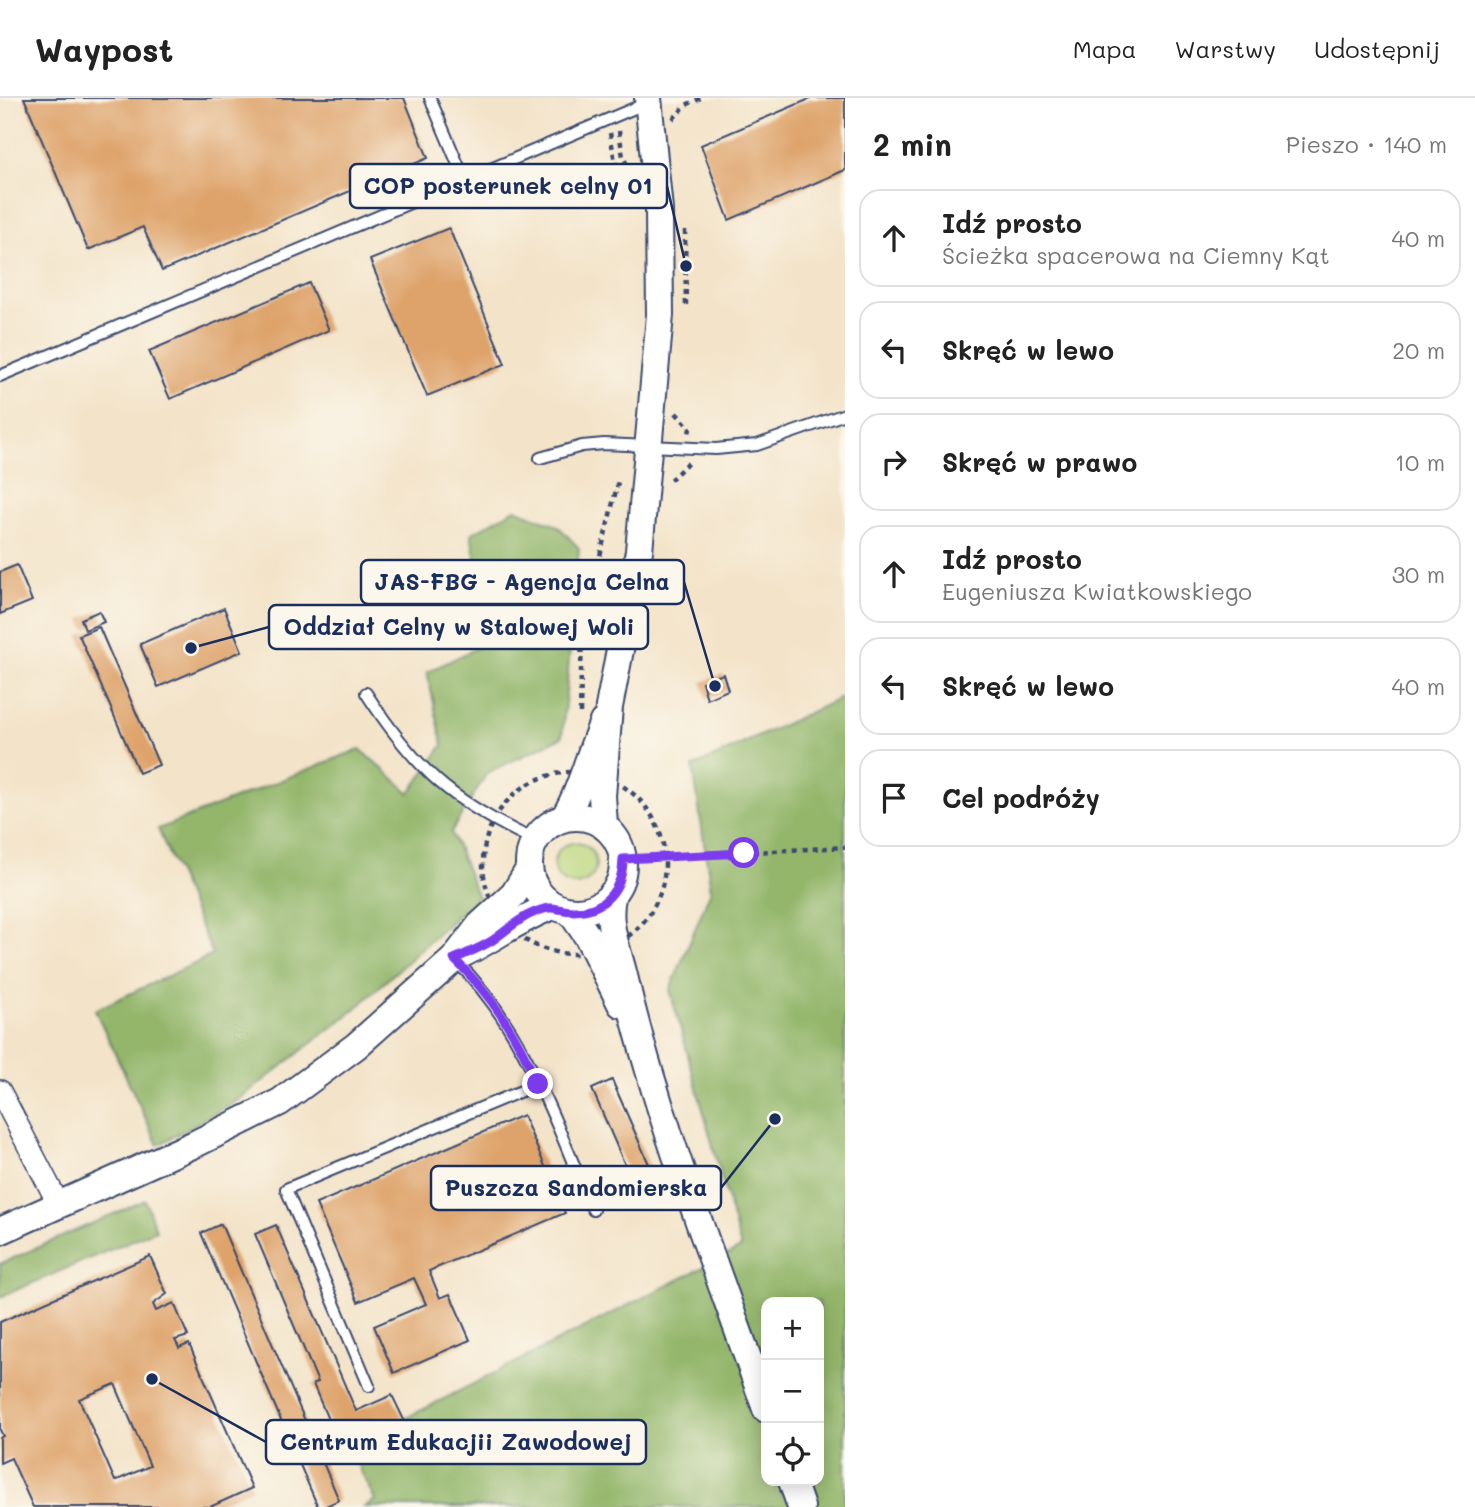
<!DOCTYPE html>
<html lang="pl">
<head>
<meta charset="utf-8">
<style>
  :root { --surface:#fff; --page:#f6f6f6; --text:#222; --muted:#767676; --line:#e0e0e0 }
  body { margin:0; font-family:Mali,sans-serif; background:var(--page); color:var(--text) }
  .controls { position:absolute; right:21px; bottom:21px; display:grid; overflow:hidden; border-radius:14px; box-shadow:0 4px 18px #0003 }
  .controls button { width:63px; height:63px; display:grid; place-items:center; padding:0; border:0; border-bottom:2px solid var(--line); background:var(--surface); color:var(--text); font:35px sans-serif }
  .stop { position:absolute; width:21px; height:21px; margin:-16px; border:5px solid #7c3aed; border-radius:50%; background:#fff }
  .stop.end { background:#7c3aed; border-color:#fff; box-shadow:0 2px 7px #0008 }
  .list { margin:0; padding:0; list-style:none }
  h2 { display:flex; justify-content:space-between; align-items:center; height:91px; margin:0; padding:0 28px; font-size:30px }
  h2 small { font-size:23px; font-weight:400; color:var(--muted) }
  .list li { display:grid; grid-template-columns:46px 1fr auto; gap:21px; align-items:center; box-sizing:border-box; height:98px; margin:0 14px 14px; padding:0 14px; border:2px solid var(--line); border-radius:21px }
  .list b { display:block; font-size:26px; white-space:nowrap }
  .list p { margin:0; font-size:23px; white-space:nowrap; color:var(--muted) }
  .list em { font-size:23px; font-style:normal; color:var(--muted) }
  .icon { flex:none; width:38px; height:38px; fill:none; stroke:currentColor; stroke-width:2; stroke-linecap:round; stroke-linejoin:round }
  .map { position:relative; flex:none; width:845px; height:1409px; overflow:hidden }
  header { display:flex; align-items:center; gap:42px; box-sizing:border-box; height:98px; padding:0 35px; background:var(--surface); border-bottom:2px solid var(--line) }
  header strong { font-size:33px }
  nav { display:flex; gap:38px; margin-inline-start:auto; font-size:24px }
  main { display:flex }
  aside { flex:1; background:var(--surface) }
  .map>svg:first-child { display:block }
  .green { fill:#bad57b; stroke:#6a826c; stroke-width:2 }
  .forest { fill:#93b66b; stroke:#577264; stroke-width:2; fill-rule:evenodd }
  .building { fill:#dea36b; fill-rule:evenodd }
  .lines { fill:none; stroke-linecap:round; stroke-linejoin:round }
  .service-casing { stroke:#3b4a6e; stroke-width:14 }
  .minor-casing { stroke:#3b4a6e; stroke-width:24 }
  .tertiary-casing { stroke:#3b4a6e; stroke-width:30 }
  .path { stroke:#3b4a6e; stroke-width:4.5; stroke-dasharray:5 5; stroke-linecap:butt }
  .service { stroke:#fff; stroke-width:10 }
  .minor { stroke:#fff; stroke-width:21 }
  .tertiary { stroke:#fff; stroke-width:26 }
  .route { stroke:#7c3aed; stroke-width:9 }
  .leader { fill:none; stroke:#1b2f5e; stroke-width:2.5 }
  .callout-dot { fill:#1b2f5e; stroke:#fbf7ec; stroke-width:2.5 }
  .callout { fill:#fbf7ec; stroke:#1b2f5e; stroke-width:2.5 }
  .callout-label { font-size:23px; text-anchor:middle; font-weight:bold; fill:#1b2f5e }
</style>
</head>
<body>
<header>
<strong>Waypost</strong>
<nav><a>Mapa</a><a>Warstwy</a><a>Udostępnij</a></nav>
</header>
<main>
<div class="map">
<svg width="845" height="1409" viewBox="0 0 845 1409">
  <rect width="100%" height="100%" fill="#fbf7ec"/>
  <filter id="ink" filterUnits="userSpaceOnUse"><feTurbulence type="fractalNoise" baseFrequency=".0143" numOctaves="2"/><feDisplacementMap in="SourceGraphic" scale="14" xChannelSelector="R" yChannelSelector="G"/><feConvolveMatrix kernelMatrix="1 2 1 2 8 2 1 2 1" color-interpolation-filters="sRGB"/></filter>
  <filter id="wash" filterUnits="userSpaceOnUse"><feTurbulence type="fractalNoise" baseFrequency=".00686" numOctaves="4" result="noise"/><feDisplacementMap in="SourceGraphic" scale="28" xChannelSelector="R" yChannelSelector="G"/><feGaussianBlur stdDeviation="1.57" result="paint"/><feColorMatrix in="noise" values="0 0 0 0 0 0 0 0 0 0 0 0 0 0 0 0 0 1.4 0 .05"/><feComposite in="paint" operator="in"/></filter>
  <g filter="url(#wash)">
    <rect width="100%" height="100%" fill="#f3e3c8"/>
    <circle class="green" cx="575" cy="766" r="21"/>
    <g class="forest">
      <polygon points="515,411 558,428 579,450 562,639 487,675 451,734 478,799 354,912 237,1003 158,1047 95,912 213,857 158,731 360,651 410,695 443,647 427,574 487,545 515,497 479,480 471,436"/>
      <path d="M845,598v811h-481l11,-7 -26,-53 392,-199 -71,-258 41,-100 -18,-123zM766,1204h53v179h-53z"/>
      <polygon points="145,1102 156,1132 0,1199 0,1166"/>
    </g>
    <g id="blocks">
      <g class="building">
        <polygon points="24,0 404,0 428,60 162,173 143,129 88,152"/>
        <polygon points="812,0 845,0 845,72 729,122 701,47"/>
        <polygon points="449,130 505,266 427,298 370,162"/>
        <polygon points="309,185 329,232 170,301 149,253"/>
        <polygon points="17,467 32,503 0,516 0,474"/>
        <polygon points="224,510 242,553 158,589 140,546"/>
        <polygon points="99,513 104,524 85,532 81,521"/>
        <polygon points="99,529 159,667 139,675 79,537"/>
        <polygon points="723,576 728,592 707,601 702,584"/>
        <polygon points="612,982 655,1080 634,1088 592,991"/>
        <polygon points="523,1017 565,1115 429,1173 440,1200 450,1196 470,1242 394,1275 374,1228 426,1206 414,1180 358,1204 316,1106"/>
        <polygon points="221,1126 339,1402 324,1409 318,1409 201,1135"/>
        <polygon points="276,1127 356,1313 392,1297 404,1322 340,1350 313,1286 318,1284 255,1136"/>
        <path d="M150,1158l17,38 -14,10 3,7 18,-8 14,33 -13,4 4,8 10,-4 63,144 -42,19h-177l-22,-49 -11,5v-25l3,-2 -3,-6v-108zM115,1286l35,82 -35,15 -36,-82z"/>
      </g>
    </g>
  </g>
  <g filter="url(#ink)">
    <use href="#blocks" fill-opacity="0" stroke="#3b4a6e" stroke-width="2"/>
    <g class="lines">
      <g class="service-casing">
        <g id="service">
          <polyline points="430,0 465,83"/>
          <polyline points="0,278 649,4"/>
          <polyline points="540,360 582,348 604,346 716,351 757,347 845,316"/>
          <path d="M366,595c50,77 85,108 168,147"/>
          <path d="M454,861c71,68 100,162 139,251"/>
          <polyline points="369,1288 286,1091 538,986"/>
        </g>
      </g>
      <g class="minor-casing">
        <polyline id="minor" points="0,993 59,1107"/>
      </g>
      <g class="tertiary-casing">
        <g id="tertiary">
          <circle cx="576" cy="766" r="47"/>
          <path d="M564,720c18,-30 25,-64 39,-96"/>
          <polyline points="604,727 602,698 609,609 639,453 660,217 659,112 648,0"/>
          <path d="M613,795c-8,30 4,53 11,83 33,144 93,292 142,433"/>
          <polyline points="570,813 588,839 621,906"/>
          <path d="M458,858c33,-15 61,-38 95,-50"/>
          <polyline points="0,1133 197,1045 280,1004 356,948 454,861 480,827 514,796 528,773"/>
          <polyline points="792,1383 801,1409"/>
        </g>
      </g>
      <g class="path">
        <polyline points="673,21 686,7 701,0"/>
        <polyline points="619,33 623,59 630,72"/>
        <polyline points="610,35 615,64 631,92"/>
        <polyline points="685,132 686,211"/>
        <polyline points="676,315 690,330 689,336"/>
        <polyline points="670,382 688,365"/>
        <polyline points="580,615 582,531 619,380"/>
        <circle cx="574" cy="765" r="91"/>
        <polyline points="623,761 845,749"/>
      </g>
      <use href="#service" class="service"/>
      <use href="#minor" class="minor"/>
      <use href="#tertiary" class="tertiary"/>
    </g>
  </g>
  <g class="lines" filter="url(#ink)">
    <path class="route" d="M538,986c-21,-48 -46,-89 -84,-125 13,-6 27,-11 39,-19 13,-9 25,-21 40,-27 23,-10 21,-2 41,-2 31,0 49,-23 49,-52l121,-6"/>
  </g>
  <path class="leader" d="M686 168L667 88M715 588L684 484M191 550L269 529M775 1021L721 1090M152 1281L266 1344"/>
  <g class="callout-dot">
    <circle cx="686" cy="168" r="7"/>
    <circle cx="715" cy="588" r="7"/>
    <circle cx="191" cy="550" r="7"/>
    <circle cx="775" cy="1021" r="7"/>
    <circle cx="152" cy="1281" r="7"/>
  </g>
  <g class="callout">
    <rect x="350" y="66" width="317" height="44" rx="7"/>
    <rect x="361" y="462" width="323" height="44" rx="7"/>
    <rect x="269" y="507" width="379" height="44" rx="7"/>
    <rect x="431" y="1068" width="290" height="44" rx="7"/>
    <rect x="266" y="1322" width="380" height="44" rx="7"/>
  </g>
  <g class="callout-label">
    <text x="508" y="96">COP posterunek celny 01</text>
    <text x="522" y="492">JAS-FBG - Agencja Celna</text>
    <text x="459" y="537">Oddział Celny w Stalowej Woli</text>
    <text x="576" y="1098">Puszcza Sandomierska</text>
    <text x="456" y="1352">Centrum Edukacjii Zawodowej</text>
  </g>
</svg>
<div class="controls">
<button>+</button>
<button>−</button>
<button><svg class="icon" aria-label="locate" viewBox="0 0 24 24"><circle cx="12" cy="12" r="6"/><path d="M12 2v4M12 18v4M2 12h4M18 12h4"/></svg></button>
</div>
<div class="stop" style="left:744px;top:755px"></div>
<div class="stop end" style="left:538px;top:986px"></div>
</div>
<aside>
<h2>2 min<small>Pieszo · 140 m</small></h2>
<ul class="list">
<li><svg class="icon" aria-label="ahead" viewBox="0 0 24 24"><path d="M12 20V5M6 11l6-6 6 6"/></svg><div><b>Idź prosto</b><p>Ścieżka spacerowa na Ciemny Kąt</p></div><em>40 m</em></li>
<li><svg class="icon" aria-label="left" viewBox="0 0 24 24"><path d="M17 20v-9H6M10 6l-5 5 5 5"/></svg><div><b>Skręć w lewo</b></div><em>20 m</em></li>
<li><svg class="icon" aria-label="right" viewBox="0 0 24 24"><path d="M7 20v-9h11M14 6l5 5-5 5"/></svg><div><b>Skręć w prawo</b></div><em>10 m</em></li>
<li><svg class="icon" aria-label="ahead" viewBox="0 0 24 24"><path d="M12 20V5M6 11l6-6 6 6"/></svg><div><b>Idź prosto</b><p>Eugeniusza Kwiatkowskiego</p></div><em>30 m</em></li>
<li><svg class="icon" aria-label="left" viewBox="0 0 24 24"><path d="M17 20v-9H6M10 6l-5 5 5 5"/></svg><div><b>Skręć w lewo</b></div><em>40 m</em></li>
<li><svg class="icon" aria-label="arrive" viewBox="0 0 24 24"><path d="M6 21V4h12l-3 4 3 4H6"/></svg><div><b>Cel podróży</b></div></li>
</ul>
</aside>
</main>
</body>
</html>
